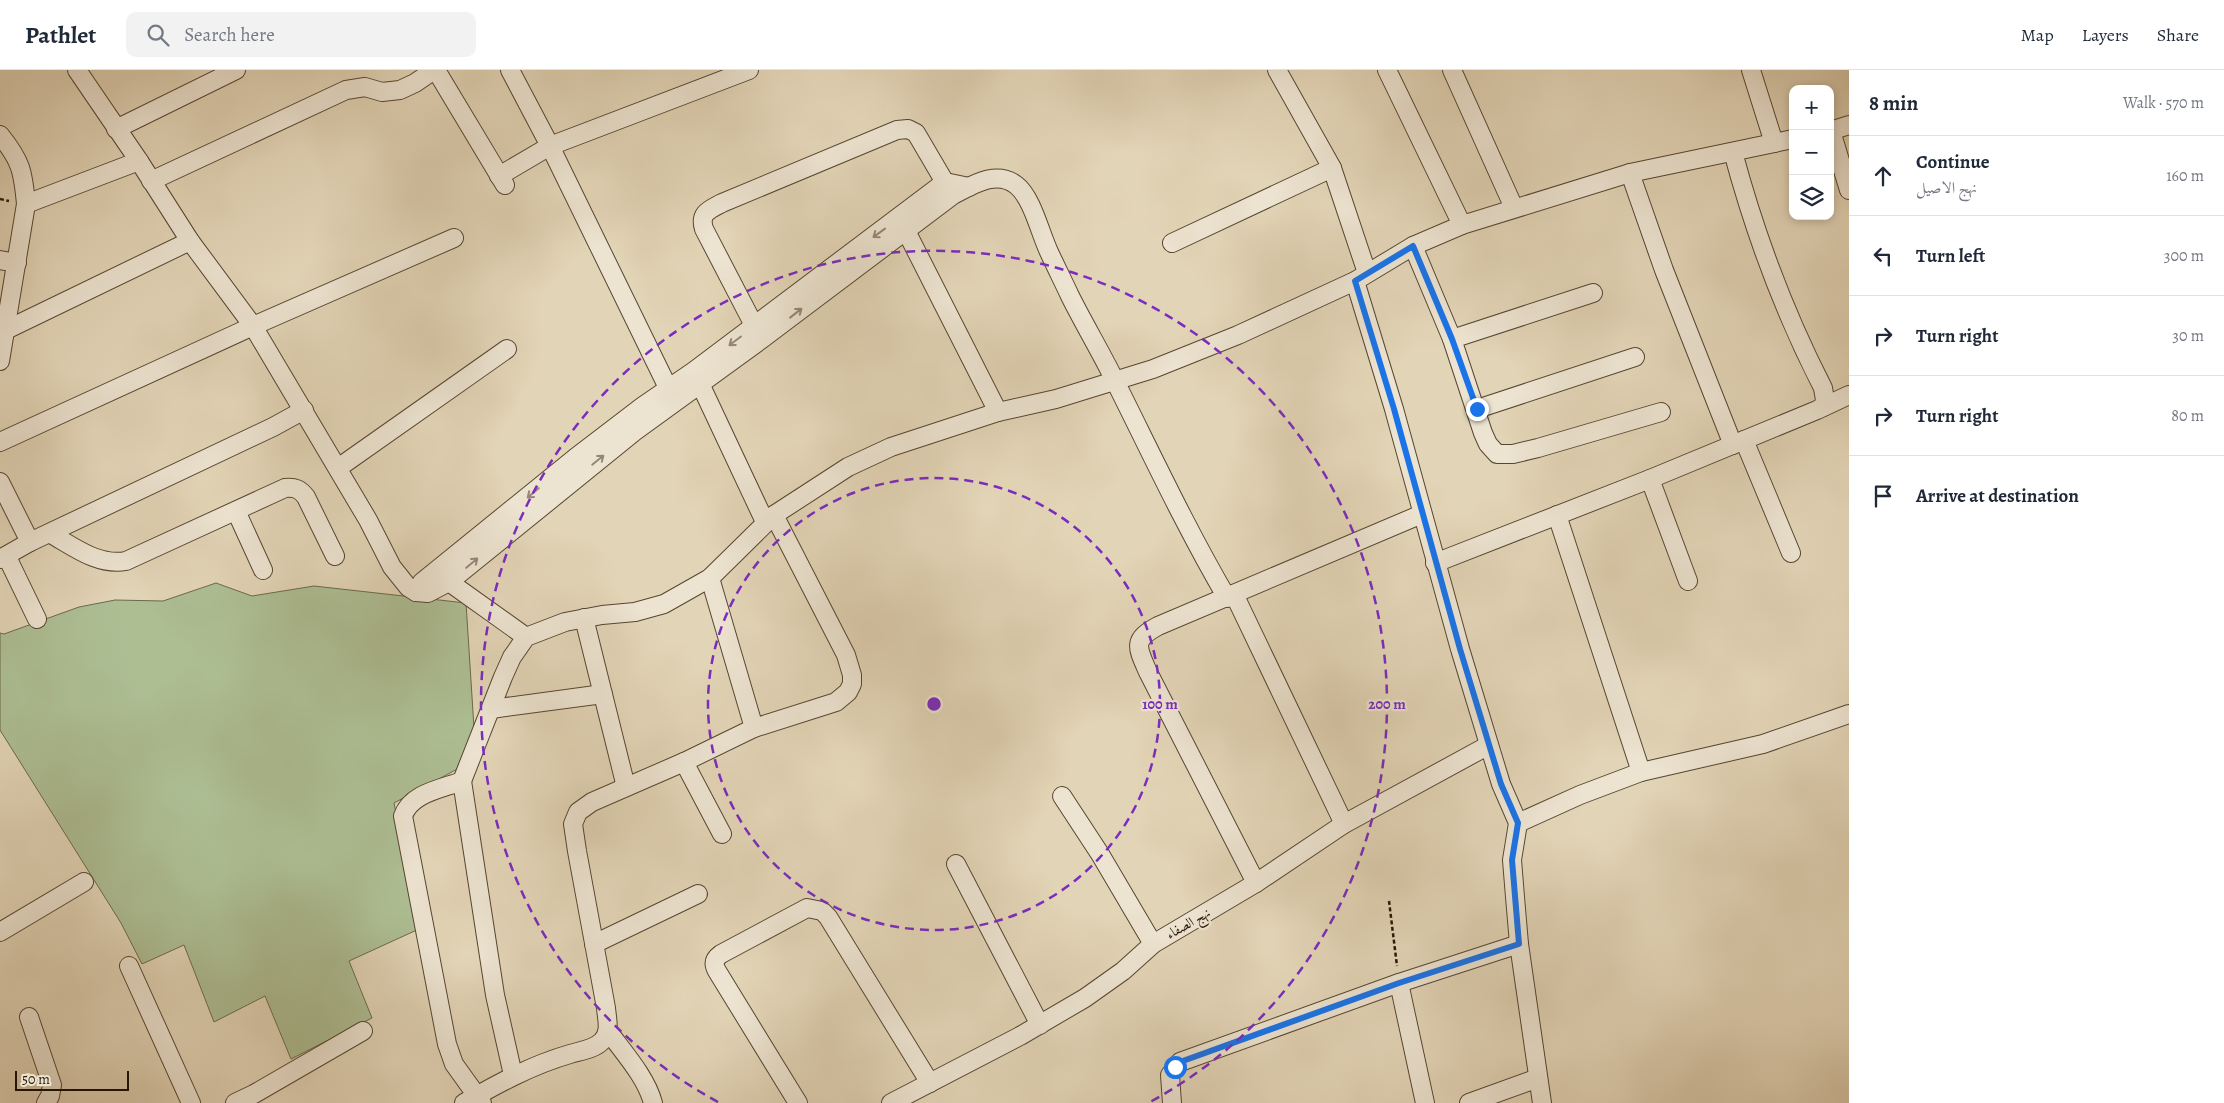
<!DOCTYPE html>
<html lang="en">
<head>
<meta charset="utf-8">
<style>
  :root { --surface:#fff; --page:#f2f2f3; --text:#1f2937; --muted:#747a83; --line:#e0e1e3 }
  body { margin:0; font-family:Alegreya,Amiri,serif; background:var(--page); color:var(--text) }
  .controls { position:absolute; right:15px; top:15px; display:grid; overflow:hidden; border-radius:10px; box-shadow:0 2px 8px #0003 }
  .controls button { width:45px; height:45px; display:grid; place-items:center; padding:0; border:0; border-bottom:1px solid var(--line); background:var(--surface); color:var(--text); font:25px sans-serif }
  .scale { position:absolute; left:15px; bottom:12px; width:114px; box-sizing:border-box; padding-left:5px; border:2px solid #281605; border-top:0; font-size:14px; line-height:18px; white-space:nowrap; color:#281605; -webkit-text-stroke:4px #ece3d0; paint-order:stroke }
  .stop { position:absolute; width:15px; height:15px; margin:-11px; border:4px solid #1a73e8; border-radius:50%; background:#fff }
  .stop.end { background:#1a73e8; border-color:#fff; box-shadow:0 1px 5px #0008 }
  .list { margin:0; padding:0; list-style:none }
  h2 { display:flex; justify-content:space-between; align-items:center; height:65px; margin:0; padding:0 20px; font-size:21px }
  h2 small { font-size:16px; font-weight:400; color:var(--muted) }
  .list li { display:grid; grid-template-columns:32px 1fr auto; gap:15px; align-items:center; box-sizing:border-box; height:80px; padding:0 20px; border-top:1px solid var(--line) }
  .list b { display:block; font-size:19px; white-space:nowrap }
  .list p { margin:0; font-size:16px; white-space:nowrap; color:var(--muted) }
  .list em { font-size:16px; font-style:normal; color:var(--muted) }
  .icon { flex:none; width:28px; height:28px; fill:none; stroke:currentColor; stroke-width:2; stroke-linecap:round; stroke-linejoin:round }
  .map { position:relative; flex:none; width:1849px; height:1033px; overflow:hidden }
  header { display:flex; align-items:center; gap:30px; box-sizing:border-box; height:70px; padding:0 25px; background:var(--surface); border-bottom:1px solid var(--line) }
  header strong { font-size:24px }
  nav { display:flex; gap:28px; margin-inline-start:auto; font-size:18px }
  .search { width:350px; height:45px; background:var(--page); display:flex; align-items:center; gap:12px; box-sizing:border-box; padding:0 18px; border-radius:10px; color:var(--muted); font-size:19px }
  main { display:flex }
  aside { flex:1; background:var(--surface) }
  .map>svg:first-child { display:block }
  .green { fill:#adbe93; stroke:#6a6a4c }
  .lines { fill:none; stroke-linecap:round; stroke-linejoin:round }
  .minor-casing { stroke:#564631; stroke-width:20 }
  .path { stroke:#281605; stroke-width:2.5; stroke-dasharray:4 2.5; stroke-linecap:butt }
  .minor { stroke:#ece3d0; stroke-width:18 }
  .oneway { stroke:#948775 }
  .route { stroke:#1a73e8; stroke-width:6 }
  .ring { fill:none; stroke:#7b2cbf; stroke-width:2.5; stroke-dasharray:9 6 }
  .labels { text-anchor:middle; stroke-width:4.5; stroke-linejoin:round; paint-order:stroke }
  .street-label { font-size:14px; fill:#281605; stroke:#ece3d0 }
  .centre { fill:#7b2cbf; stroke:#ece3d0; stroke-width:2.5 }
  .ring-label { font-size:15px; text-anchor:middle; font-weight:bold; fill:#7b2cbf; stroke:#ece3d0; stroke-width:4.5; stroke-linejoin:round; paint-order:stroke }
</style>
</head>
<body>
<header>
<strong>Pathlet</strong>
<div class="search"><svg class="icon" aria-label="search" viewBox="0 0 24 24"><circle cx="10" cy="10" r="6"/><path d="M15 15l6 6"/></svg>Search here</div>
<nav><a>Map</a><a>Layers</a><a>Share</a></nav>
</header>
<main>
<div class="map">
<svg width="1849" height="1033" viewBox="0 0 1849 1033">
  <rect width="100%" height="100%" fill="#e2d4b6"/>
  <filter id="stains"><feTurbulence type="fractalNoise" baseFrequency=".004" numOctaves="4"/><feColorMatrix values="0 0 0 0 .2 0 0 0 0 .09 0 0 0 0 .02 0 0 0 .5 -.17"/></filter>
  <radialGradient id="worn" r=".72"><stop offset=".6" stop-color="#630" stop-opacity="0"/><stop offset="1" stop-color="#630" stop-opacity=".3"/></radialGradient>
  <polygon class="green" points="216,513 252,526 314,516 466,533 476,689 394,733 419,859 349,891 372,948 291,989 265,926 214,952 184,875 142,894 121,853 0,660 0,563 4,564 79,537 115,530 163,531"/>
  <g class="lines">
    <g class="minor-casing">
      <g id="minor">
        <path d="M77,0l62,91 51,80 63,85 115,194 24,47 16,20 8,5 12,1 21,-11 185,-150 128,-93 191,-144c18,-9 43,-26 63,-10 16,12 24,48 33,67 7,15 14,29 21,44 15,30 32,58 46,87 36,72 70,145 111,215"/>
        <polyline points="436,0 505,115"/>
        <polyline points="510,0 550,76 673,328"/>
        <polyline points="1277,0 1332,98 1367,203"/>
        <polyline points="1387,0 1462,155"/>
        <polyline points="1452,0 1514,138"/>
        <polyline points="1751,0 1774,73"/>
        <polyline points="116,59 236,0"/>
        <polyline points="1830,61 1849,55"/>
        <polyline points="1831,61 1849,120"/>
        <path d="M0,65c21,26 23,36 26,69l-26,157"/>
        <path d="M1733,82c22,82 52,162 90,236l2,12 -2,7"/>
        <polyline points="1630,103 1664,200 1733,375"/>
        <polyline points="499,106 550,76 749,0"/>
        <polyline points="151,111 346,20 365,17 382,22 400,20 415,13 434,0"/>
        <polyline points="26,134 139,91"/>
        <polyline points="901,151 998,342"/>
        <polyline points="1172,173 1332,98"/>
        <polyline points="1413,176 1452,269 1483,363 1488,374 1497,384 1513,384 1538,378 1661,342"/>
        <polyline points="0,190 17,193"/>
        <polyline points="1355,211 1394,339 1460,579 1501,714 1518,753 1512,790 1515,827 1519,874 1542,1033"/>
        <polyline points="0,259 6,260 190,171"/>
        <path d="M759,265l-55,-106c-5,-16 5,-19 18,-26l175,-73 11,-1 8,4 34,58"/>
        <polyline points="1452,269 1593,223"/>
        <polyline points="695,303 765,452"/>
        <polyline points="1477,339 1635,287"/>
        <polyline points="1744,370 1791,483"/>
        <polyline points="0,372 253,256 454,168"/>
        <polyline points="338,398 507,279"/>
        <polyline points="1650,409 1688,511"/>
        <polyline points="0,412 30,472"/>
        <polyline points="236,441 263,500"/>
        <polyline points="1557,445 1641,702"/>
        <path d="M51,464c23,13 47,32 75,27l159,-73c10,-1 15,1 21,9l29,59"/>
        <polyline points="7,487 37,549"/>
        <polyline points="0,489 30,472 273,357 304,340"/>
        <polyline points="1435,493 1650,409 1817,340 1849,325"/>
        <polyline points="710,508 754,658"/>
        <polyline points="449,512 526,567"/>
        <polyline points="416,522 422,512 575,388 643,336 694,301 945,112 969,117"/>
        <polyline points="1234,524 1344,754"/>
        <polyline points="584,548 626,717"/>
        <polyline points="491,639 603,624"/>
        <polyline points="684,692 722,764"/>
        <polyline points="462,711 495,925 513,1005"/>
        <polyline points="1062,726 1100,784 1153,874"/>
        <polyline points="1518,753 1580,725 1641,702 1763,674 1849,644"/>
        <polyline points="956,794 1040,955"/>
        <path d="M1256,813l-108,-211c-11,-25 -16,-32 10,-46l264,-112"/>
        <polyline points="0,862 84,812"/>
        <polyline points="594,874 698,824"/>
        <polyline points="129,896 191,1033"/>
        <polyline points="1399,913 1425,1033"/>
        <polyline points="29,947 52,1015 50,1026 46,1033"/>
        <path d="M608,961c16,22 38,46 45,72"/>
        <polyline points="235,1033 254,1024 363,961"/>
        <path d="M464,1033c35,-20 68,-38 106,-49 10,-3 25,-5 32,-13 9,-9 5,-21 4,-33l-29,-157 -4,-27 5,-12 14,-10 92,-40 70,-34 82,-26 12,-10 4,-8v-9l-6,-20 -72,-140"/>
        <path d="M482,1033l-28,-39 -7,-20 -44,-228c8,-23 38,-27 59,-35l41,-104 9,-20 14,-20 39,-15 37,-7 33,-3 29,-8 46,-26 64,-63 74,-48 43,-20 107,-35 58,-13 97,-30 85,-34 117,-54 58,-35 49,-21 168,-52 163,-34"/>
        <path d="M798,1033l-81,-132c-4,-7 -3,-12 4,-17l86,-46 15,3 6,6 102,166"/>
        <polyline points="891,1033 1020,966 1085,928 1123,901 1153,874 1256,813 1344,754 1489,675"/>
        <polyline points="1172,1033 1170,1005 1180,992 1399,913 1519,874"/>
        <polyline points="1469,1033 1538,1008"/>
      </g>
    </g>
    <g class="path">
      <polyline points="0,129 9,131"/>
      <polyline points="1389,831 1397,896"/>
    </g>
    <use href="#minor" class="minor"/>
  </g>
  <defs><path id="oneway-shaft" d="M-6 0H5M1.5-3L5.5 0L1.5 3" fill="none" stroke-width="1.6" stroke-linecap="round" stroke-linejoin="round" transform="scale(1.25)"/></defs>
  <g class="oneway">
    <use href="#oneway-shaft" transform="translate(879 163) rotate(144)"/>
    <use href="#oneway-shaft" transform="translate(796 243) rotate(-38)"/>
    <use href="#oneway-shaft" transform="translate(735 271) rotate(143)"/>
    <use href="#oneway-shaft" transform="translate(598 390) rotate(-39)"/>
    <use href="#oneway-shaft" transform="translate(533 423) rotate(140)"/>
    <use href="#oneway-shaft" transform="translate(472 493) rotate(-40)"/>
  </g>
  <g class="lines">
    <polyline class="route" points="1175,997 1180,992 1399,913 1519,874 1512,790 1518,753 1501,714 1460,579 1394,339 1355,211 1413,176 1452,269 1477,339"/>
  </g>
  <g class="ring">
    <circle cx="934" cy="634" r="226"/>
    <path d="M718 1032A453 453 0 1 1 1150 1032"/>
  </g>
  <g class="labels">
    <g class="street-label">
      <text transform="translate(1188 853) rotate(-30)" y="5">نهج الصفاء</text>
    </g>
  </g>
  <circle cx="934" cy="634" r="8" class="centre"/>
  <g class="ring-label">
    <text x="1160" y="639">100 m</text>
    <text x="1387" y="639">200 m</text>
  </g>
  <rect width="100%" height="100%" filter="url(#stains)"/>
  <rect width="100%" height="100%" fill="url(#worn)"/>
</svg>
<div class="controls">
<button>+</button>
<button>−</button>
<button><svg class="icon" aria-label="layers" viewBox="0 0 24 24"><path d="M12 4l9 5-9 5-9-5zM3 14l9 5 9-5"/></svg></button>
</div>
<div class="scale">50 m</div>
<div class="stop" style="left:1175px;top:997px"></div>
<div class="stop end" style="left:1477px;top:339px"></div>
</div>
<aside>
<h2>8 min<small>Walk · 570 m</small></h2>
<ul class="list">
<li><svg class="icon" aria-label="ahead" viewBox="0 0 24 24"><path d="M12 20V5M6 11l6-6 6 6"/></svg><div><b>Continue</b><p>نهج الاصيل</p></div><em>160 m</em></li>
<li><svg class="icon" aria-label="left" viewBox="0 0 24 24"><path d="M17 20v-9H6M10 6l-5 5 5 5"/></svg><div><b>Turn left</b></div><em>300 m</em></li>
<li><svg class="icon" aria-label="right" viewBox="0 0 24 24"><path d="M7 20v-9h11M14 6l5 5-5 5"/></svg><div><b>Turn right</b></div><em>30 m</em></li>
<li><svg class="icon" aria-label="right" viewBox="0 0 24 24"><path d="M7 20v-9h11M14 6l5 5-5 5"/></svg><div><b>Turn right</b></div><em>80 m</em></li>
<li><svg class="icon" aria-label="arrive" viewBox="0 0 24 24"><path d="M6 21V4h12l-3 4 3 4H6"/></svg><div><b>Arrive at destination</b></div></li>
</ul>
</aside>
</main>
</body>
</html>
